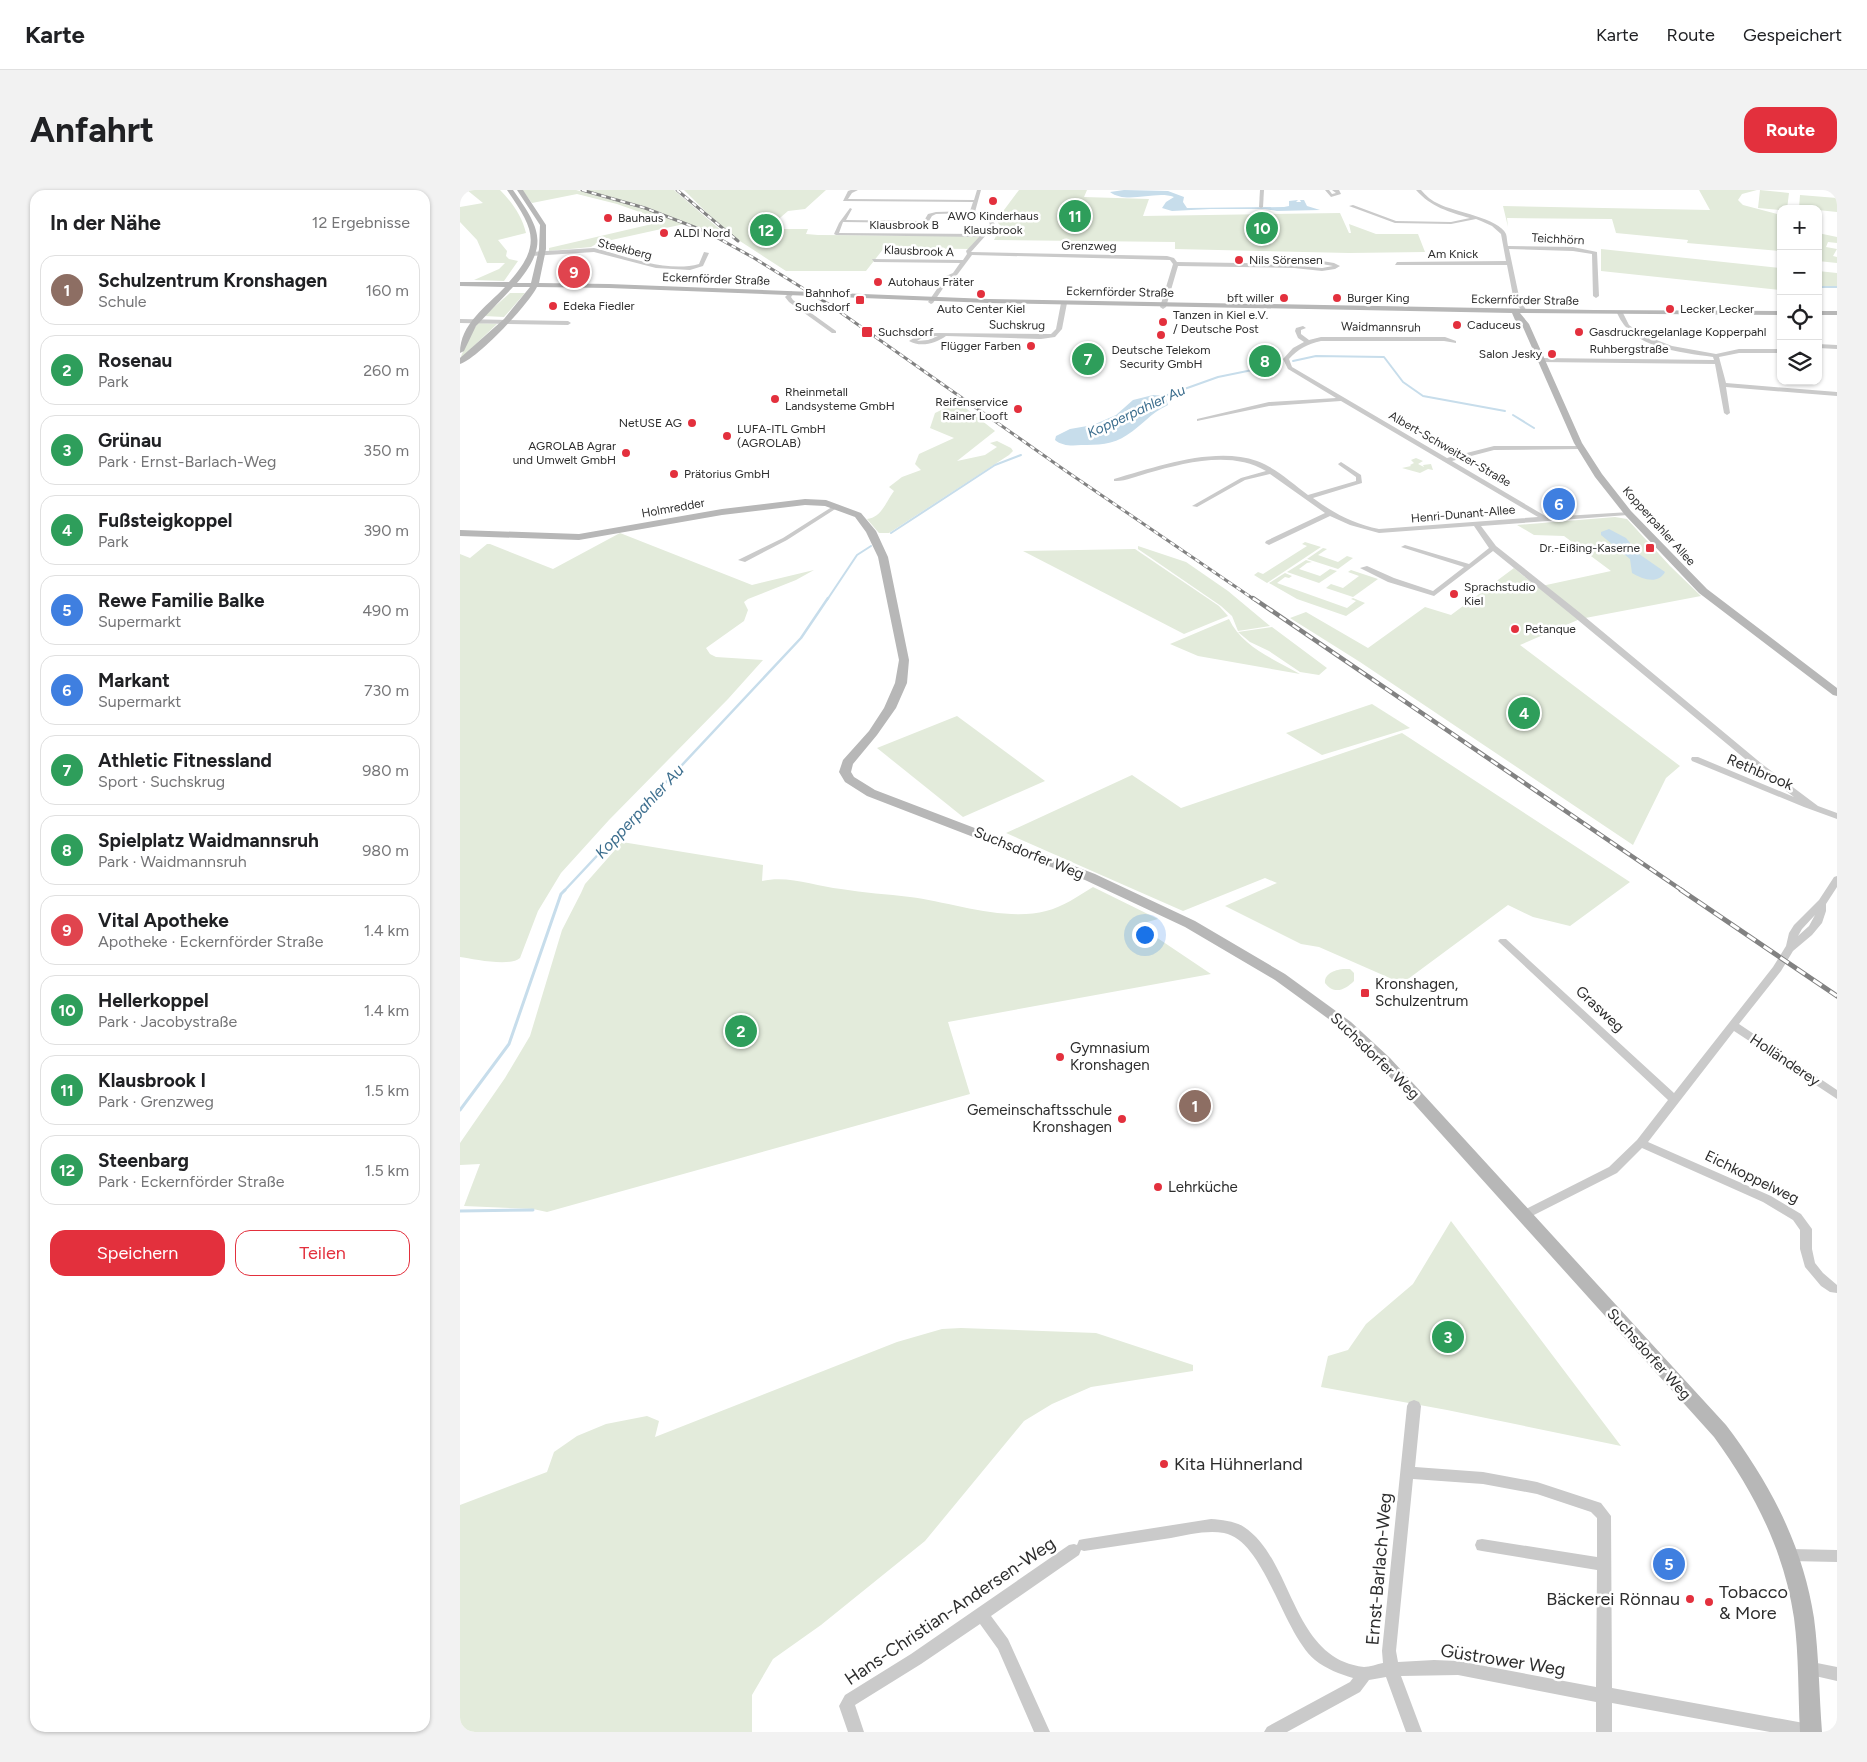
<!DOCTYPE html>
<html lang="de">
<head>
<meta charset="utf-8">
<style>
  :root { --surface:#fff; --page:#f2f2f2; --text:#202124; --muted:#757577; --line:#e0e0e0; --accent:#e3303d }
  body { margin:0; font-family:Figtree,sans-serif; background:var(--page); color:var(--text) }
  .controls { position:absolute; right:15px; top:15px; display:grid; overflow:hidden; border-radius:10px; box-shadow:0 1px 4px #0004 }
  .controls button { width:45px; height:45px; display:grid; place-items:center; padding:0; border:0; border-bottom:1px solid var(--line); background:var(--surface); color:var(--text); font:25px sans-serif }
  .you { position:absolute; left:684px; top:744px; width:18px; height:18px; margin:-12px; border:4px solid #fff; border-radius:50%; background:#1a73e8; box-shadow:0 0 0 8px #1a73e833 }
  .badge { display:grid; place-items:center; width:32px; height:32px; border-radius:50%; background:var(--accent); color:#fff; font-size:16px; font-weight:700 }
  .pin { position:absolute; translate:-50% -50%; border:2px solid #fff; box-shadow:0 1px 5px #0006 }
  .list { margin:0; padding:0; list-style:none }
  h2 { display:flex; justify-content:space-between; align-items:center; height:65px; margin:0; padding:0 20px; font-size:21px }
  h2 small { font-size:16px; font-weight:400; color:var(--muted) }
  .list li { display:grid; grid-template-columns:32px 1fr auto; gap:15px; align-items:center; box-sizing:border-box; height:70px; margin:0 10px 10px; padding:0 10px; border:1px solid var(--line); border-radius:15px }
  .list b { display:block; font-size:19px; white-space:nowrap }
  .list p { margin:0; font-size:16px; white-space:nowrap; color:var(--muted) }
  .list em { font-size:16px; font-style:normal; color:var(--muted) }
  .actions { display:flex; gap:10px; padding:15px 20px }
  .actions a { flex:1; padding:11px 0; border:1px solid var(--accent); border-radius:15px; text-align:center; font-size:18px; color:var(--accent) }
  .actions .main { background:var(--accent); color:#fff }
  .icon { flex:none; width:28px; height:28px; fill:none; stroke:currentColor; stroke-width:2; stroke-linecap:round; stroke-linejoin:round }
  .map { position:relative; flex:none; width:1377px; height:1542px; overflow:hidden; border-radius:15px }
  header { display:flex; align-items:center; gap:30px; box-sizing:border-box; height:70px; padding:0 25px; background:var(--surface); border-bottom:1px solid var(--line) }
  header strong { font-size:24px }
  nav { display:flex; gap:28px; margin-inline-start:auto; font-size:18px }
  .intro { display:flex; align-items:center; justify-content:space-between; box-sizing:border-box; height:120px; padding:0 30px }
  h1 { margin:0; font-size:35px }
  .button { padding:12px 22px; border-radius:15px; background:var(--accent); color:#fff; font-size:18px; font-weight:700 }
  main { display:flex; gap:30px; padding:0 30px }
  aside { flex:1; background:var(--surface); border-radius:15px; box-shadow:0 1px 4px #0004 }
  .map>svg:first-child { display:block }
  .green { fill:#e3ebdb }
  .water { fill:#c7ddeb }
  .lines { fill:none; stroke-linecap:round; stroke-linejoin:round }
  .stream-far2 { stroke:#c7ddeb; stroke-width:2 }
  .stream-far1 { stroke:#c7ddeb; stroke-width:2.5 }
  .stream { stroke:#c7ddeb; stroke-width:3 }
  .street { fill:#cacaca; fill-rule:evenodd }
  .secondary { fill:#b7b7b7; fill-rule:evenodd }
  .rail-far2-casing { stroke:#828282; stroke-width:3 }
  .rail-far1-casing { stroke:#828282; stroke-width:4.5 }
  .rail-casing { stroke:#828282; stroke-width:5 }
  .rail-far2 { stroke:#fff; stroke-width:2; stroke-dasharray:5; stroke-linecap:butt }
  .rail-far1 { stroke:#fff; stroke-width:2.5; stroke-dasharray:8; stroke-linecap:butt }
  .rail { stroke:#fff; stroke-width:3; stroke-dasharray:10; stroke-linecap:butt }
  .poi-dot { fill:#e3303d; stroke:#fff; stroke-width:2 }
  .labels { text-anchor:middle; stroke-width:5; stroke-linejoin:round; paint-order:stroke }
  .far-poi-label { font-size:12px; fill:#2d2d2d; stroke:#fff; text-anchor:start }
  .far-street-label { font-size:12px; fill:#2d2d2d; stroke:#fff }
  .far-water-label { font-size:14px; font-style:italic; fill:#3c6e8e; stroke:#fff }
  .street-label { font-size:15px; fill:#2d2d2d; stroke:#fff }
  .poi-label { font-size:15px; fill:#2d2d2d; stroke:#fff; text-anchor:start }
  .water-label { font-size:16px; font-style:italic; fill:#3c6e8e; stroke:#fff }
  .near-poi-label { font-size:18px; fill:#2d2d2d; stroke:#fff; text-anchor:start }
  .near-street-label { font-size:18px; fill:#2d2d2d; stroke:#fff }
</style>
</head>
<body>
<header>
<strong>Karte</strong>
<nav><a>Karte</a><a>Route</a><a>Gespeichert</a></nav>
</header>
<div class="intro"><h1>Anfahrt</h1><a class="button">Route</a></div>
<main>
<aside>
<h2>In der Nähe<small>12 Ergebnisse</small></h2>
<ul class="list">
<li><span class="badge" style="background:#8d6e63">1</span><div><b>Schulzentrum Kronshagen</b><p>Schule</p></div><em>160 m</em></li>
<li><span class="badge" style="background:#2e9e5b">2</span><div><b>Rosenau</b><p>Park</p></div><em>260 m</em></li>
<li><span class="badge" style="background:#2e9e5b">3</span><div><b>Grünau</b><p>Park · Ernst-Barlach-Weg</p></div><em>350 m</em></li>
<li><span class="badge" style="background:#2e9e5b">4</span><div><b>Fußsteigkoppel</b><p>Park</p></div><em>390 m</em></li>
<li><span class="badge" style="background:#3f7fe0">5</span><div><b>Rewe Familie Balke</b><p>Supermarkt</p></div><em>490 m</em></li>
<li><span class="badge" style="background:#3f7fe0">6</span><div><b>Markant</b><p>Supermarkt</p></div><em>730 m</em></li>
<li><span class="badge" style="background:#2e9e5b">7</span><div><b>Athletic Fitnessland</b><p>Sport · Suchskrug</p></div><em>980 m</em></li>
<li><span class="badge" style="background:#2e9e5b">8</span><div><b>Spielplatz Waidmannsruh</b><p>Park · Waidmannsruh</p></div><em>980 m</em></li>
<li><span class="badge" style="background:#e0444e">9</span><div><b>Vital Apotheke</b><p>Apotheke · Eckernförder Straße</p></div><em>1.4 km</em></li>
<li><span class="badge" style="background:#2e9e5b">10</span><div><b>Hellerkoppel</b><p>Park · Jacobystraße</p></div><em>1.4 km</em></li>
<li><span class="badge" style="background:#2e9e5b">11</span><div><b>Klausbrook I</b><p>Park · Grenzweg</p></div><em>1.5 km</em></li>
<li><span class="badge" style="background:#2e9e5b">12</span><div><b>Steenbarg</b><p>Park · Eckernförder Straße</p></div><em>1.5 km</em></li>
</ul>
<div class="actions"><a class="main">Speichern</a><a>Teilen</a></div>
</aside>
<div class="map">
<svg width="1377" height="1542" viewBox="0 0 1377 1542">
  <rect width="100%" height="100%" fill="#fff"/>
  <g class="green">
    <path d="M7,0h33c12,12 22,26 26,43l-28,7 9,11 -1,5 3,3 9,2 -14,20 -30,-1 25,-11 6,-6h-18l-10,-23 -17,-18v-15l23,-4z"/>
    <polygon points="62,0 116,0 178,16 224,34 138,53 131,57 89,61 89,58 205,31 157,14 117,4 72,13"/>
    <polygon points="125,0 214,0 270,48 266,49 187,17"/>
    <polygon points="224,0 366,0 345,19 328,21 307,39 348,39 346,44 358,45 523,46 511,59 424,58 406,81 326,81 266,42"/>
    <polygon points="559,0 627,0 624,7 689,9 683,26 880,23 889,43 891,43 889,34 916,44 958,44 965,62 889,63 715,59 715,52 534,50 541,36 538,33 541,24"/>
    <polygon points="1239,0 1297,0 1282,4 1278,10 1283,15 1321,25 1321,61 1227,53 1228,50 1156,43 1152,29 1047,28 1048,37 1043,16 1250,20"/>
    <polygon points="1300,0 1329,3 1327,19 1321,19 1321,20 1298,18"/>
    <polygon points="1340,5 1377,8 1377,22 1339,18"/>
    <polygon points="1358,43 1377,47 1377,53 1368,52 1366,57 1377,59 1373,66 1377,67 1377,73 1358,71"/>
    <polygon points="1141,59 1321,78 1321,100 1141,81"/>
    <polygon points="1358,81 1377,83 1377,96 1358,96"/>
    <polygon points="50,103 65,103 44,127 24,126"/>
    <polygon points="18,133 37,134 0,169 9,146"/>
    <path d="M498,212l37,29 -38,30 28,-6 12,-8 -7,-4 7,-2 14,7 2,3 -4,4 -120,78h-10l-12,-14c15,-2 18,-16 27,-28l-5,-4 13,-10 19,-7 -6,-6 4,-10 35,-16 -24,-10 5,-15z"/>
    <polygon points="956,268 963,271 958,274 964,277 963,275 971,274 973,280 968,279 960,283 942,278 951,276 950,275 954,273 951,270"/>
    <polygon points="1155,327 1167,329 1210,376 1241,406 1120,429 1060,455 1220,576 1206,588 1173,655 900,472 830,428 846,422 908,458 965,417 991,425 1054,378 1077,397 1151,381 1104,346 1074,345 1057,335"/>
    <path d="M160,343l132,52 62,-15 -18,10 -48,19 -4,3 4,8 -4,11 -38,27 4,6 6,3 47,3 -35,39 -119,121 -48,53 -23,38 -18,47c-10,9 -47,1 -60,-1v-403l10,4 17,-14h3l63,25z"/>
    <polygon points="845,352 861,357 807,393 794,385 798,382 803,384 847,356 842,354"/>
    <polygon points="678,356 726,372 768,401 810,436 778,441 772,426 761,416 678,359"/>
    <polygon points="863,358 867,359 858,365 878,372 887,366 893,368 878,379 847,369"/>
    <polygon points="675,359 759,416 768,426 724,444 563,361"/>
    <polygon points="846,370 852,372 847,373 839,379 860,386 870,379 877,381 859,393 827,382"/>
    <polygon points="891,380 918,389 893,407 866,398 871,394 883,398 899,386 888,382"/>
    <polygon points="825,383 832,386 829,388 825,387 817,393 887,418 896,411 891,409 893,408 905,413 886,426 837,409 809,393"/>
    <path d="M769,429c13,28 45,40 71,55l-102,-18 -28,-12z"/>
    <polygon points="812,437 867,478 859,485 840,482 809,461 790,452 778,442"/>
    <polygon points="912,514 950,538 862,565 826,543"/>
    <polygon points="497,526 585,591 503,627 417,558"/>
    <polygon points="942,543 1170,692 1110,736 1073,727 1048,715 948,789 932,789 859,757 841,754 765,716 817,693 805,688 723,721 546,643 672,585 721,618"/>
    <path d="M162,652l141,23 -1,16c26,-6 53,5 79,8 23,4 46,5 69,8 40,5 96,25 136,14 17,-4 32,-15 47,-24l65,32 -18,5 4,5 67,45 -263,48 22,72 -423,118 -14,-3 -69,-3 16,-42 -20,1v-22l45,-65 25,-42 32,-106 19,-37 4,-9z"/>
    <path d="M883,779h7l4,4v8c-9,9 -20,14 -29,2 -1,-9 9,-13 18,-14z"/>
    <polygon points="991,1031 1161,1256 987,1220 861,1197 868,1166 888,1160 906,1134 953,1094"/>
    <polygon points="501,1138 636,1143 733,1175 733,1181 631,1197 592,1214 564,1231 465,1351 361,1435 313,1469 292,1505 292,1542 0,1542 0,1315 87,1282 94,1262 117,1246 146,1234 187,1226 199,1231 195,1247 437,1152 482,1139"/>
  </g>
  <g class="water">
    <path d="M664,0l44,1 16,6 -1,5 4,6 97,-1 5,-1v-5l9,-1 -2,2h5l-1,-2h4l3,6 13,4 -43,1 -12,-2h-55l-38,2 -10,-3 4,-6 8,-5c-19,-7 -47,8 -64,-5z"/>
    <path d="M693,205l12,1 3,9c-19,9 -25,20 -41,30 -14,10 -30,10 -46,10 -9,1 -19,1 -26,-5l1,-4 14,-7 23,-4 23,-10 17,-15z"/>
    <path d="M1149,339l17,9 13,16 26,18c-7,13 -23,7 -33,1l-2,-14 -29,-24v-3z"/>
  </g>
  <g class="lines">
    <g class="stream-far2">
      <polyline points="1358,97 1377,97"/>
      <polyline points="833,171 856,166 924,167 943,192 963,206 1045,221"/>
      <polyline points="702,207 758,187 812,176"/>
      <polyline points="1053,225 1074,238"/>
      <polyline points="431,343 535,275 561,265"/>
      <polyline points="367,410 397,365 411,356"/>
    </g>
    <polyline class="stream-far1" points="104,701 341,448 368,408"/>
    <g class="stream">
      <polyline points="0,920 49,854 101,704 105,700"/>
      <polyline points="0,1021 73,1020"/>
    </g>
    <g class="street">
      <path d="M391,0h7l-6,3 -4,6 126,1 3,-10h4l-6,22 18,8 2,5 -24,27 196,4 7,2 3,4 117,2 28,-3 12,2 6,3 -5,3 -13,2 -28,-3 -116,-2 -12,41 -3,2 -3,-2 13,-43 -3,-4 -198,-5 -15,20 -7,3 -17,25 -2,1 -3,-2 18,-26 7,-3 7,-10 -86,-1 -2,-3 91,1 4,-6 -1,-3 13,-14 -143,-2 -2,-1 5,-11 11,-15 2,1 -6,11 75,1 4,-2 3,-5 8,-2 34,-1 3,-9 -130,-1 5,-10zM510,23l19,9 1,3 -8,9 -143,-1 4,-11 78,1 8,-2 3,-5 4,-2zM862,74l11,2 -11,2 -19,-2z"/>
      <polygon points="800,0 804,0 803,17 801,18 799,17"/>
      <polygon points="865,0 869,0 872,4 876,3 872,0 879,0 881,4 871,7"/>
      <path d="M956,0h5c5,6 11,11 18,14 15,8 60,14 67,30 1,3 1,8 2,12l65,1 24,5 2,44 -3,2 -3,-2 -1,-42 -19,-3 -64,-2 11,52 7,10 -3,2 -10,-12 -7,-36h-112l2,-3 109,-1 -5,-27 -9,-8 -11,-5 -5,-2 -25,5 -56,-1 -46,-17 4,-1 43,16 55,1 19,-4c-21,-6 -39,-11 -54,-28z"/>
      <path d="M134,58c31,8 73,25 105,16l5,-12 5,1 -6,13 -13,4 -34,-2 -62,-16 -63,4 -3,-2 3,-2z"/>
      <polygon points="331,101 334,103 331,107 333,110 376,141 376,143 372,143 329,112 325,107"/>
      <path d="M604,111l3,2 -5,26 -7,8 -14,2 -95,-3c-10,7 -25,12 -37,5l10,-6 17,-2 115,1 5,-5 5,-26zM476,146h2l-10,4 -11,1 5,-3z"/>
      <path d="M1160,121l3,2 6,12 12,9 31,12 44,8 23,-5h42v4h-42l-20,4 7,26 111,9v4l-111,-9 4,26 -3,2 -3,-2 -9,-49 -175,-2 -3,-2 3,-2 174,2 -1,-3c-33,-5 -81,-8 -96,-44z"/>
      <polygon points="0,129 108,131 111,133 108,135 0,133"/>
      <path d="M843,136l3,2 -5,2v4l8,6 12,-3h124l11,4v2l-12,-2h-123c-14,3 -23,8 -32,18l3,8 155,91 47,-12h88l1,1 -3,2 -86,1 -42,11 95,56 83,-5 1,1 -3,2 -147,11 15,20 83,66 183,152 56,42 19,7v6l-33,-12 -112,-46 -1,-2 1,-2h6l96,40 -38,-29 -183,-152 -80,-65 -59,45 -46,-14 -28,-14 7,-2 27,12 39,13 31,-24 -63,-20 4,-2 64,19 20,-16 -15,-22 -95,7 -29,-8 -20,-9 -61,29 -4,-2 1,-2 59,-28 -55,-39 -25,6 -48,27 -5,-1 49,-28 25,-7c-35,-21 -82,-8 -118,2 -11,3 -24,9 -34,8v-2c42,-12 100,-33 143,-18 19,7 35,22 51,34l48,-14v-4l-17,-12 -1,-1 3,-2 20,13 1,8 -49,15c20,15 41,26 66,31l159,-12 -197,-116 -72,5 -72,15v-2l72,-17 67,-4 -48,-29 -5,-10 10,-11 11,-6 -6,-4 -3,-7 1,-3z"/>
      <polygon points="1358,154 1377,155 1377,159 1358,158"/>
      <polygon points="375,315 380,316 327,350 285,372 278,370 323,348"/>
      <path d="M1377,686v11l-11,17v7l-4,12 -10,12 -19,16 -12,20 -42,53 98,66v9l-103,-68 -86,111 123,54 30,18 11,15v20l3,14 8,10 14,12v8l-7,-1 -9,-6 -16,-19 -5,-18v-19l-7,-10 -30,-18 -121,-54 -25,25 -89,45 -4,1 -4,-1 -2,-3 2,-3 89,-45 28,-27 31,-40 -168,-157 -2,-2 2,-2h6l168,154 99,-126 13,-21 3,-13 5,-8 25,-25 15,-23zM1355,725l-6,11 -11,10 4,-7z"/>
      <path d="M954,1210l5,2 2,4 -6,61 68,5 54,10 64,21 10,13 1,172 197,36 5,3 3,5h-47l-158,-29v29h-16v-30l-138,-27 -57,1 21,56h-16l-20,-55 -17,3 -9,12 -73,40h-23l3,-5 83,-45 3,-4c-13,-4 -27,-9 -38,-18 -33,-28 -50,-119 -91,-127 -18,-3 -36,2 -53,5 -29,4 -58,9 -87,13l-3,-1 -2,5 -88,61 17,23 42,93h-16l-36,-83 -18,-25 -59,40 -66,41 9,27h-16l-9,-26 6,-11 66,-41 158,-109 5,-1 3,1 2,-5 5,-1 127,-20c11,1 24,2 33,8 50,33 47,132 120,140 6,0 13,-3 19,-4l-1,-12 25,-245 2,-4zM953,1289l70,5 54,10 54,18 6,6v39l-115,-18 -5,1 -2,5 2,5 5,1 115,19 -1,117 -138,-26 -24,-1 -36,2 -2,-11z"/>
      <polygon points="1330,1359 1377,1360 1377,1372 1330,1371 1325,1370 1323,1365 1325,1360"/>
      <polygon points="1347,1471 1377,1477 1377,1491 1342,1483 1340,1478 1342,1473"/>
    </g>
    <g class="secondary">
      <path d="M47,0h6c26,37 37,54 4,93h14l8,-34 1,-24 -23,-35h6l23,35v24l-7,34 70,1 380,15 605,11 187,1v4l-261,-2 9,11 53,119 20,31 29,37 76,78 130,99v8l-4,-1 -134,-102 -74,-78 -30,-38 -21,-34 -52,-118 -7,-5 -3,-7 -523,-10 -380,-15 -72,-1c-9,18 -59,71 -77,77v-6l44,-39 26,-32h-17l-37,39 -12,25 -4,2c0,-29 26,-46 45,-66l-45,-1v-4h49c34,-38 24,-54 -2,-92z"/>
      <rect x="1358" y="121" width="19" height="4"/>
      <path d="M345,309l21,1 35,13 15,18 12,26 21,103 -2,23 -11,25 -19,27 -24,29 -2,8 3,5 21,13 220,84 100,47 90,53 66,48 39,36 336,367c44,58 77,121 88,193 5,38 5,76 8,114h-22c-2,-38 -1,-76 -6,-114 -10,-68 -40,-126 -80,-181l-334,-371 -39,-38 -66,-48 -90,-53 -100,-47 -218,-84 -22,-14 -6,-10 4,-12 26,-29 15,-23 11,-25 4,-23 -21,-103 -12,-25 -11,-15 -30,-11 -20,-1 -83,10 -143,25 -119,-4v-6l119,4 143,-25z"/>
    </g>
    <g class="rail-far2-casing">
      <g id="rail-far2">
        <polyline points="122,0 185,18 247,42 294,68 370,115 603,279 795,410"/>
        <polyline points="217,0 278,51"/>
      </g>
    </g>
    <g class="rail-far1-casing">
      <polyline id="rail-far1" points="793,408 1223,701"/>
    </g>
    <g class="rail-casing">
      <polyline id="rail" points="1221,700 1377,806"/>
    </g>
    <use href="#rail-far2" class="rail-far2"/>
    <use href="#rail-far1" class="rail-far1"/>
    <use href="#rail" class="rail"/>
  </g>
  <g class="poi-dot">
    <circle cx="533" cy="11" r="5"/>
    <circle cx="148" cy="28" r="5"/>
    <circle cx="204" cy="43" r="5"/>
    <circle cx="779" cy="70" r="5"/>
    <circle cx="418" cy="92" r="5"/>
    <circle cx="521" cy="104" r="5"/>
    <circle cx="824" cy="108" r="5"/>
    <circle cx="877" cy="108" r="5"/>
    <rect x="395" y="105" width="10" height="10" rx="2.5"/>
    <circle cx="93" cy="116" r="5"/>
    <circle cx="1210" cy="119" r="5"/>
    <circle cx="703" cy="132" r="5"/>
    <circle cx="997" cy="135" r="5"/>
    <rect x="401" y="136" width="12" height="12" rx="2.5"/>
    <circle cx="1119" cy="142" r="5"/>
    <circle cx="701" cy="145" r="5"/>
    <circle cx="571" cy="156" r="5"/>
    <circle cx="1092" cy="164" r="5"/>
    <circle cx="315" cy="209" r="5"/>
    <circle cx="558" cy="219" r="5"/>
    <circle cx="232" cy="233" r="5"/>
    <circle cx="267" cy="246" r="5"/>
    <circle cx="166" cy="263" r="5"/>
    <circle cx="214" cy="284" r="5"/>
    <rect x="1185" y="353" width="10" height="10" rx="2.5"/>
    <circle cx="994" cy="404" r="5"/>
    <circle cx="1055" cy="439" r="5"/>
    <rect x="900" y="798" width="10" height="10" rx="2.5"/>
    <circle cx="600" cy="867" r="5"/>
    <circle cx="662" cy="929" r="5"/>
    <circle cx="698" cy="997" r="5"/>
    <circle cx="704" cy="1274" r="5"/>
    <circle cx="1230" cy="1409" r="5"/>
    <circle cx="1249" cy="1412" r="5"/>
  </g>
  <g class="labels">
    <g class="far-poi-label">
      <text x="533" y="30" text-anchor="middle">AWO Kinderhaus<tspan x="533" dy="14">Klausbrook</tspan></text>
      <text x="158" y="32">Bauhaus</text>
      <text x="214" y="47">ALDI Nord</text>
      <text x="789" y="74">Nils Sörensen</text>
      <text x="428" y="96">Autohaus Fräter</text>
      <text x="390" y="107" text-anchor="end">Bahnhof<tspan x="390" dy="14">Suchsdorf</tspan></text>
      <text x="814" y="112" text-anchor="end">bft willer</text>
      <text x="887" y="112">Burger King</text>
      <text x="103" y="120">Edeka Fiedler</text>
      <text x="521" y="123" text-anchor="middle">Auto Center Kiel</text>
      <text x="1220" y="123">Lecker Lecker</text>
      <text x="713" y="129">Tanzen in Kiel e.V.<tspan x="713" dy="14">/ Deutsche Post</tspan></text>
      <text x="1007" y="139">Caduceus</text>
      <text x="418" y="146">Suchsdorf</text>
      <text x="1129" y="146">Gasdruckregelanlage Kopperpahl</text>
      <text x="561" y="160" text-anchor="end">Flügger Farben</text>
      <text x="701" y="164" text-anchor="middle">Deutsche Telekom<tspan x="701" dy="14">Security GmbH</tspan></text>
      <text x="1082" y="168" text-anchor="end">Salon Jesky</text>
      <text x="325" y="206">Rheinmetall<tspan x="325" dy="14">Landsysteme GmbH</tspan></text>
      <text x="548" y="216" text-anchor="end">Reifenservice<tspan x="548" dy="14">Rainer Looft</tspan></text>
      <text x="222" y="237" text-anchor="end">NetUSE AG</text>
      <text x="277" y="243">LUFA-ITL GmbH<tspan x="277" dy="14">(AGROLAB)</tspan></text>
      <text x="156" y="260" text-anchor="end">AGROLAB Agrar<tspan x="156" dy="14">und Umwelt GmbH</tspan></text>
      <text x="224" y="288">Prätorius GmbH</text>
      <text x="1180" y="362" text-anchor="end">Dr.-Eißing-Kaserne</text>
      <text x="1004" y="401">Sprachstudio<tspan x="1004" dy="14">Kiel</tspan></text>
      <text x="1065" y="443">Petanque</text>
    </g>
    <g class="far-street-label">
      <text x="444" y="39">Klausbrook B</text>
      <text transform="translate(1098 49) rotate(3)" y="4">Teichhörn</text>
      <text transform="translate(629 56) rotate(1)" y="4">Grenzweg</text>
      <text transform="translate(165 59) rotate(14)" y="4">Steekberg</text>
      <text transform="translate(459 61) rotate(2)" y="4">Klausbrook A</text>
      <text x="993" y="68">Am Knick</text>
      <text transform="translate(256 89) rotate(2)" y="4">Eckernförder Straße</text>
      <text transform="translate(660 102) rotate(1)" y="4">Eckernförder Straße</text>
      <text transform="translate(1065 110) rotate(1)" y="4">Eckernförder Straße</text>
      <text transform="translate(557 135) rotate(1)" y="4">Suchskrug</text>
      <text transform="translate(921 137) rotate(1)" y="4">Waidmannsruh</text>
      <text x="1169" y="163">Ruhbergstraße</text>
      <text transform="translate(990 259) rotate(30)" y="4">Albert-Schweitzer-Straße</text>
      <text transform="translate(213 318) rotate(-10)" y="4">Holmredder</text>
      <text transform="translate(1003 324) rotate(-5)" y="4">Henri-Dunant-Allee</text>
      <text transform="translate(1199 336) rotate(48)" y="4">Kopperpahler Allee</text>
    </g>
    <g class="far-water-label">
      <text transform="translate(676 221) rotate(-25)" y="5">Kopperpahler Au</text>
    </g>
    <g class="street-label">
      <text transform="translate(1300 582) rotate(23)" y="5">Rethbrook</text>
      <text transform="translate(569 663) rotate(22)" y="5">Suchsdorfer Weg</text>
      <text transform="translate(1140 819) rotate(43)" y="5">Grasweg</text>
      <text transform="translate(915 866) rotate(44)" y="5">Suchsdorfer Weg</text>
      <text transform="translate(1325 870) rotate(34)" y="5">Holländerey</text>
      <text transform="translate(1292 987) rotate(26)" y="5">Eichkoppelweg</text>
      <text transform="translate(1189 1164) rotate(48)" y="5">Suchsdorfer Weg</text>
    </g>
    <g class="poi-label">
      <text x="915" y="799">Kronshagen,<tspan x="915" dy="17">Schulzentrum</tspan></text>
      <text x="610" y="863">Gymnasium<tspan x="610" dy="17">Kronshagen</tspan></text>
      <text x="652" y="925" text-anchor="end">Gemeinschaftsschule<tspan x="652" dy="17">Kronshagen</tspan></text>
      <text x="708" y="1002">Lehrküche</text>
    </g>
    <g class="water-label">
      <text transform="translate(179 621) rotate(-47)" y="6">Kopperpahler Au</text>
    </g>
    <g class="near-poi-label">
      <text x="714" y="1280">Kita Hühnerland</text>
      <text x="1259" y="1408">Tobacco<tspan x="1259" dy="21">&amp; More</tspan></text>
      <text x="1220" y="1415" text-anchor="end">Bäckerei Rönnau</text>
    </g>
    <g class="near-street-label">
      <text transform="translate(919 1379) rotate(-85)" y="6">Ernst-Barlach-Weg</text>
      <text transform="translate(490 1421) rotate(-34)" y="6">Hans-Christian-Andersen-Weg</text>
      <text transform="translate(1043 1470) rotate(9)" y="6">Güstrower Weg</text>
    </g>
  </g>
</svg>
<div class="controls">
<button>+</button>
<button>−</button>
<button><svg class="icon" aria-label="locate" viewBox="0 0 24 24"><circle cx="12" cy="12" r="6"/><path d="M12 2v4M12 18v4M2 12h4M18 12h4"/></svg></button>
<button><svg class="icon" aria-label="layers" viewBox="0 0 24 24"><path d="M12 4l9 5-9 5-9-5zM3 14l9 5 9-5"/></svg></button>
</div>
<div class="you"></div>
<div class="pin badge" style="left:735px;top:916px;background:#8d6e63">1</div>
<div class="pin badge" style="left:281px;top:841px;background:#2e9e5b">2</div>
<div class="pin badge" style="left:988px;top:1147px;background:#2e9e5b">3</div>
<div class="pin badge" style="left:1064px;top:523px;background:#2e9e5b">4</div>
<div class="pin badge" style="left:1209px;top:1374px;background:#3f7fe0">5</div>
<div class="pin badge" style="left:1099px;top:314px;background:#3f7fe0">6</div>
<div class="pin badge" style="left:628px;top:169px;background:#2e9e5b">7</div>
<div class="pin badge" style="left:805px;top:171px;background:#2e9e5b">8</div>
<div class="pin badge" style="left:114px;top:82px;background:#e0444e">9</div>
<div class="pin badge" style="left:802px;top:38px;background:#2e9e5b">10</div>
<div class="pin badge" style="left:615px;top:26px;background:#2e9e5b">11</div>
<div class="pin badge" style="left:306px;top:40px;background:#2e9e5b">12</div>
</div>
</main>
</body>
</html>
